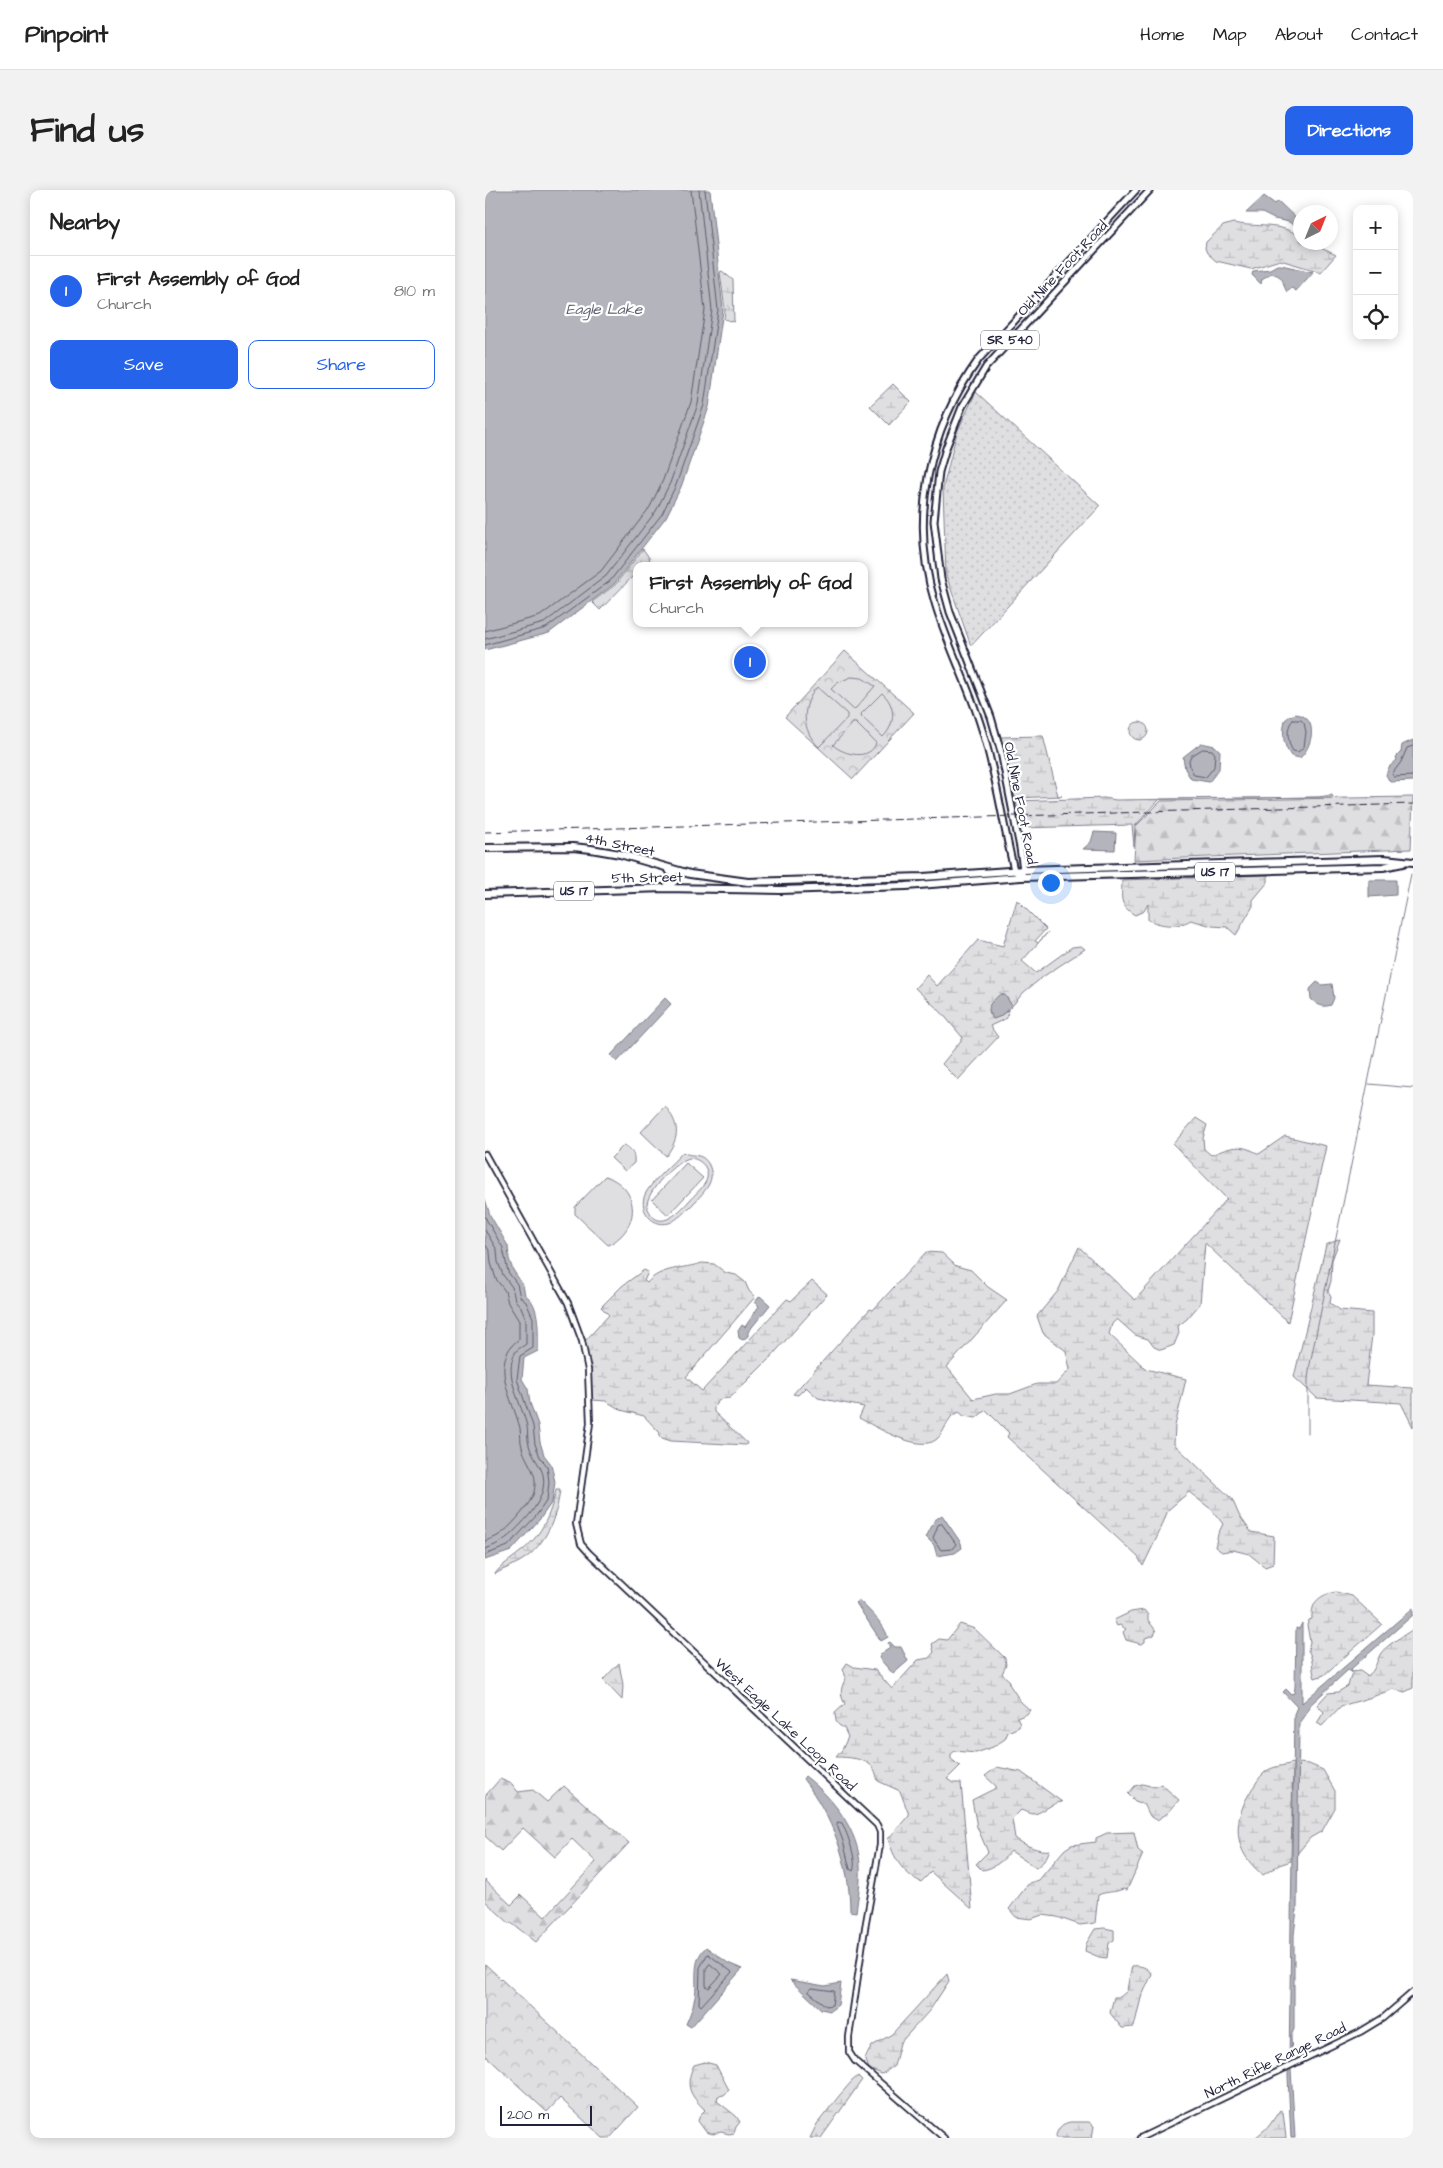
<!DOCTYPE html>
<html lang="en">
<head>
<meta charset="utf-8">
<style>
  :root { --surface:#fff; --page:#f2f2f2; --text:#222; --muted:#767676; --line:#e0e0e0; --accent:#2563eb }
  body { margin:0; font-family:"Architects Daughter",sans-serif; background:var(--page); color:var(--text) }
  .controls { position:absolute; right:15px; top:15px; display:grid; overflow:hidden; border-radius:10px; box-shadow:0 2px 12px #0003 }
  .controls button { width:45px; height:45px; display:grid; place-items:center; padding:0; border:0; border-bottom:1px solid var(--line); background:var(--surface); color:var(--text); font:25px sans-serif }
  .compass { position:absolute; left:808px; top:15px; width:45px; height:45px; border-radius:50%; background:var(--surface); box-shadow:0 2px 12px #0003; rotate:43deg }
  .scale { position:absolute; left:15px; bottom:12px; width:92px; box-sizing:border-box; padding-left:5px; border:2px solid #22223b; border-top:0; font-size:14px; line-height:18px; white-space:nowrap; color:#22223b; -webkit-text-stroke:4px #fff; paint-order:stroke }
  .you { position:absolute; left:565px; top:692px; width:18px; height:18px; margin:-12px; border:4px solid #fff; border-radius:50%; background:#1a73e8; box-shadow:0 0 0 8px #1a73e833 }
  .badge { display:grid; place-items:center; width:32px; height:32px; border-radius:50%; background:var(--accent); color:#fff; font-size:16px; font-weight:700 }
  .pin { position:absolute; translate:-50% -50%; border:2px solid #fff; box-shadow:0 1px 5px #0006 }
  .popup { position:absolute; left:148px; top:372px; width:235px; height:65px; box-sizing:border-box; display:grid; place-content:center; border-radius:10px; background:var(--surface); filter:drop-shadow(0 1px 4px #0005); font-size:16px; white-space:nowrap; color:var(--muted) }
  .popup b { font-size:19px; color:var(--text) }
  .popup::after { content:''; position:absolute; left:50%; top:100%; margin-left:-10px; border:10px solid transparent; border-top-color:var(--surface) }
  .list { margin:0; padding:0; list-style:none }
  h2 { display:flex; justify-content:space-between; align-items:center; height:65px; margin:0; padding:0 20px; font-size:21px }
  h2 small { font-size:16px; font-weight:400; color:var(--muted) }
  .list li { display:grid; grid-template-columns:32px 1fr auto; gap:15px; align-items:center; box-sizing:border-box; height:70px; padding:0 20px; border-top:1px solid var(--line) }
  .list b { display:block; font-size:19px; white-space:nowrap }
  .list p { margin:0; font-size:16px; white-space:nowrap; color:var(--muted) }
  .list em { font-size:16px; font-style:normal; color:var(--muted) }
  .actions { display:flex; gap:10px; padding:15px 20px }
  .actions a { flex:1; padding:11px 0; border:1px solid var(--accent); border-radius:10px; text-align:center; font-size:18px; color:var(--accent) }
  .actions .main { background:var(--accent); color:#fff }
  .icon { flex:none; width:28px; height:28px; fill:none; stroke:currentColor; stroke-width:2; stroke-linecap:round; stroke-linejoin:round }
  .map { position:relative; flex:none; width:928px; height:1948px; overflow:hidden; border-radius:10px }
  header { display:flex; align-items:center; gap:30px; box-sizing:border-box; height:70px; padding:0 25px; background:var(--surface); border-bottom:1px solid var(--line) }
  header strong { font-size:24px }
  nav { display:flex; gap:28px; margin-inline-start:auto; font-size:18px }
  .intro { display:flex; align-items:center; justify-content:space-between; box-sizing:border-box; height:120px; padding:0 30px }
  h1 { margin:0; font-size:35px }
  .button { padding:12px 22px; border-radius:10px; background:var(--accent); color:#fff; font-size:18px; font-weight:700 }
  main { display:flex; gap:30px; padding:0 30px }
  aside { flex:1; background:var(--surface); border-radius:10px; box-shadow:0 2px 12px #0003 }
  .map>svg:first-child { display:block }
  .grass { fill:url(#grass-dots); stroke:#80808e }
  .forest { fill:url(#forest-firs); stroke:#80808e }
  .wetland { fill:url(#wetland-marsh); stroke:#80808e }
  .park { fill:url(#park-crowns); stroke:#80808e }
  .pitch { fill:#dfdfe2; stroke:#80808e; fill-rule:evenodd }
  .water { fill:#b4b4bc; stroke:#7a7a88 }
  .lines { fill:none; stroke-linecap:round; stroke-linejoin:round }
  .shore { stroke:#5c5c6f; stroke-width:1 }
  .stream { stroke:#7a7a88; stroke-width:1 }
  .secondary-casing { stroke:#22223b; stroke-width:8 }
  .primary-casing { stroke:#22223b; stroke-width:9 }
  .highway-casing { stroke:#22223b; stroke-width:10 }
  .secondary { stroke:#fff; stroke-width:4.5 }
  .primary { stroke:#fff; stroke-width:5 }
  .highway { stroke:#fff; stroke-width:6 }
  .rail { stroke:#22223b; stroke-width:1; stroke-dasharray:8 4; stroke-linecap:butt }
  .labels { text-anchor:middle; stroke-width:4.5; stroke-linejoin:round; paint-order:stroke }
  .shield { fill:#fff; stroke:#646476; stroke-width:1 }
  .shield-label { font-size:12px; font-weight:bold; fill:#22223b }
  .street-label { font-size:14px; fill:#22223b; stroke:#fff }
  .water-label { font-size:15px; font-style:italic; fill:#5c5c6f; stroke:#fff }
</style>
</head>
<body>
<header>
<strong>Pinpoint</strong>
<nav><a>Home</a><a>Map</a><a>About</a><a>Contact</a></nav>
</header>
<div class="intro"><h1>Find us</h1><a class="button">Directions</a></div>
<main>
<aside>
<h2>Nearby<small></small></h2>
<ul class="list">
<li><span class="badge">1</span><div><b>First Assembly of God</b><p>Church</p></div><em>810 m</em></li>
</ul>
<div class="actions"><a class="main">Save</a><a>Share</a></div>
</aside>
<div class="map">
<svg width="928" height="1948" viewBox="0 0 928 1948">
  <defs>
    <pattern id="grass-dots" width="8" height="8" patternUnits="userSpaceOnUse" patternTransform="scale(1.25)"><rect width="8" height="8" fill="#dfdfe2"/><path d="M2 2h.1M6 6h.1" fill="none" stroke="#bfbfc3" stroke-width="1.8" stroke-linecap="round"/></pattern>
    <pattern id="forest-firs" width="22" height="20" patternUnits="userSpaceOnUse" patternTransform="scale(1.25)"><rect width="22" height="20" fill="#dfdfe2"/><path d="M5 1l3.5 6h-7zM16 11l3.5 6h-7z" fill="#bfbfc3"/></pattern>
    <pattern id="wetland-marsh" width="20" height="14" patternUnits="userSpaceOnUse" patternTransform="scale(1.25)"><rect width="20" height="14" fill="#dfdfe2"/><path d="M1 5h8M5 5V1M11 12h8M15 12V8" fill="none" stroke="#bfbfc3"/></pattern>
    <pattern id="park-crowns" width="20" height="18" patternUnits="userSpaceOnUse" patternTransform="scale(1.25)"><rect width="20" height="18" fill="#dfdfe2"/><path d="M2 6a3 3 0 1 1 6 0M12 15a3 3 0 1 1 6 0" fill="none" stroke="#bfbfc3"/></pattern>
  </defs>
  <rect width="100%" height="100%" fill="#fff"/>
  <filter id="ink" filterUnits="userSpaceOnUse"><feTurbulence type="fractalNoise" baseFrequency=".02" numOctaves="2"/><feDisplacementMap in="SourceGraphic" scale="10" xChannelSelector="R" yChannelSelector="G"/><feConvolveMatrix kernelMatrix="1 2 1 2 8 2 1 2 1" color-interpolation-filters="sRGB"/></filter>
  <g filter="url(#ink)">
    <polygon class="grass" points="491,202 615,316 486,456 461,385 458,298 472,242"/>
    <g class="forest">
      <polygon points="928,607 926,659 649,670 651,636 676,611"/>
      <polygon points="15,1589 27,1594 33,1602 48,1600 62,1612 79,1596 144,1653 51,1752 25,1732 24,1733 0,1711 0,1690 26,1715 36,1705 60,1727 111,1672 87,1649 70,1667 38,1638 16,1661 0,1646 0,1606"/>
    </g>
    <g class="wetland">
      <path d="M748,33c24,5 46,-1 67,13l1,6 9,1 26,12 -15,17 -41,-12 -29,9 -35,-8 -9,-8 -2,-5 1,-6 17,-16z"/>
      <polygon points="237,81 248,90 249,132 239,129 240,120 235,82"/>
      <polygon points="408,194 426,212 404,235 385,216"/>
      <polygon points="158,359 165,369 158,376 151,376 151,383 115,420 107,412 130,395"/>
      <circle cx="654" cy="541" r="9"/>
      <polygon points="558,546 573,606 577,606 530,608 515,547"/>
      <polygon points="847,605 848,607 675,609 650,636 649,656 647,635 536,638 531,611 619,608 631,610 833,607"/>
      <path d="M783,685v7l-15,18v6l-17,29 -9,-8 -15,-1 -21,-6c-14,8 -28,6 -43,0v-16l-4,7 -9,4c-17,-10 -13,-18 -13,-35z"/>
      <polygon points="532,710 561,739 550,751 553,753 563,742 537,771 551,783 587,757 596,756 600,759 559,786 539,802 527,816 520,805 504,820 505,824 514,827 523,820 522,828 505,836 513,847 473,890 457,874 478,848 456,822 430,798 442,785 452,796 493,750 518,756"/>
      <path d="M711,928l11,7 -4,13 1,11 7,6c20,-8 29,-12 48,-1l26,-18 41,10 -38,176 -83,-79 -5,61 -13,15 -9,7 1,7 -5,12 -13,5 -7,-3 -6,-8 -13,-4 -18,-16 -5,5 -3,10 37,35 40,10 -11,47 -1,18 58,55 7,16 12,17 23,4 -1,28 -8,3 -16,-13 -16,-4 -11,2 -7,-5 3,-13 5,-10 -11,-14 -23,-18 -21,18 -8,21 -17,35 -5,-9 -131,-120 2,-4 -23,-23 -10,8 -12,-2 -5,-4c-2,2 -4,2 -6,3 -8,7 -9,22 -21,27 -19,7 -56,-15 -73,-24l5,-11 -46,-9 -12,-11 -8,8 -5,-1 77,-85 3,1 53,-58 16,1 14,13 15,4 17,17 19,13 -60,67 26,32 23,-5h14l27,-10h19l14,-15 -4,-18 -23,-18 -6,-17 21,-25 21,-44 56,53 92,-101 -54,-55z"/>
      <polygon points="855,1049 847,1070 846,1091 843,1101 846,1106 845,1113 855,1120 887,1123 887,1145 881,1195 928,1198 928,1237 916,1213 832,1208 809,1187 841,1055"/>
      <path d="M217,1073l12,1 12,9 10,2 9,7 4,9 6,6 -69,80 16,14 85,-92 4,2 21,-20 15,13 -58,65 -39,39 -10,1 -6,8v5l33,31 -1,2 -75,-4 -12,-4 1,-4 -16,-17 -23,-6 -15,-9 -14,-1 -1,-26 -6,-33 24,-26 -8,-8 21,-21 22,-16 4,2 -4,9 3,2c13,-16 37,-14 55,-20z"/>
      <path d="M71,1300h4c-3,25 -12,50 -33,67 -9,7 -22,11 -32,17 5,-8 17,-15 24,-21 22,-16 31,-37 37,-63z"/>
      <path d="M851,1402l16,4 30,28 -58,51 -9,3c-4,-12 -1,-17 -7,-28l2,-8 -3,-17 2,-5 3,-1c-1,-17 7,-24 24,-27z"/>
      <polygon points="659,1420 663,1425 663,1430 671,1441 669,1445 660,1448 660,1452 656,1454 641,1450 638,1442 641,1439 635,1435 632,1436 629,1430 646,1422"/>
      <path d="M475,1434l15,5 30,29 1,7 -4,9 8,7 -1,3 12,18 9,8 -3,4 -10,4 3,6 -1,3 -11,5 -3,7 -12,8 -17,6 -21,-2 -4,3v5l9,7 -13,13 6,4h8l11,126 -41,-37 -10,10c-19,-9 -27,-24 -33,-43l21,-24 -9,-24 -22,-10c-1,-3 -2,-9 -4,-12 -6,-11 -28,-12 -38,-12l6,-7 6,-13 -4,-9c-9,-4 -8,-7 -9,-15l10,-9c-6,-10 -4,-17 1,-26l-3,-9 4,-6 7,4 21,3 17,19 26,-29 11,-2 5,-6 -2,-8 7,-5 8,1z"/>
      <path d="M928,1439v59l-8,4 -12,-3 -21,8 -31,9 -19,20 -5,-3 7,-11 -7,-7 11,-12 10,-1 10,-6 4,-14 8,-1 7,5c9,-5 9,-15 14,-23 8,-10 21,-16 32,-24z"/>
      <polygon points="134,1473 138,1495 137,1510 118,1490"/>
      <path d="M808,1573l-2,98 -12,4 -16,10c-31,-24 -31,-55 -11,-86 4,-5 7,-12 12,-16 7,-7 20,-7 29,-10z"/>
      <polygon points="813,1573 824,1574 838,1580 850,1601 850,1618 837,1641 825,1648 812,1664"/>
      <path d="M512,1577l24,5 41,30c-11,1 -20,11 -28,12 -4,0 -10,-3 -13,-4l-9,9 3,19c9,7 24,14 35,12l-5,10 -9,8 -25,-17c-7,9 -18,18 -29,19l-6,-6 12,-12 -11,-25 -5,-27 24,-12v-2l-11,-10z"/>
      <polygon points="657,1594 670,1597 676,1594 694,1610 683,1623 672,1630 665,1626 659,1614 650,1611 643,1604 650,1596"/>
      <path d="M649,1642l4,18 5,4 -16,36 -4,-1c-9,4 -16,2 -25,6l-3,28 -15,2 -23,-8 -15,-2 -11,4 -15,-2 -7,-8 20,-26 10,-3 25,-30 7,-5 25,-3v-4l11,-5z"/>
      <polygon points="619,1738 629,1740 629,1750 624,1753 622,1768 614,1767 600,1761 601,1754 610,1739"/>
      <path d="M647,1776c8,-1 15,1 20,8l-11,24 -7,29 -12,1 -12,-15 4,-16h6l7,-6c1,-8 3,-17 5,-25z"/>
      <polygon points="462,1784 464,1791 445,1820 415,1853 409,1876 397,1884 384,1879 380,1868 387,1856 407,1844"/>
      <path d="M220,1872l11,3 13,25 -5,5 -6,1 -1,5 19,15 4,6 -4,5 -2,6 -5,1 -8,-2 -8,2 -7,-2 -8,-11 2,-6 5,-5c-15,-15 -21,-24 -11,-45z"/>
      <polygon points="373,1886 377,1890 336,1948 325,1948 332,1934 354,1906 367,1891"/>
      <polygon points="795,1920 798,1922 801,1948 770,1948 784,1936"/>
      <path d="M585,1932h19l5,4 -2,12h-37c3,-9 5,-14 15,-16z"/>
    </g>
    <g class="park">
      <polygon points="360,461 429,523 368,589 300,527"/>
      <polygon points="0,1774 153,1917 125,1948 118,1948 75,1908 62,1922 0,1865"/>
    </g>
    <g class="pitch">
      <polygon points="366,487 377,488 390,496 371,518 368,519 346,499 352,493"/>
      <path d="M332,497l30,27v4l-28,29c-18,-17 -18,-41 -2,-60z"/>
      <path d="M397,503c14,12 14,31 1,44l-21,-20 -1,-3z"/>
      <path d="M368,533h3l20,20c-6,18 -32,12 -43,2z"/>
      <path d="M180,916c14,18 16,30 1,50l-25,-24z"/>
      <path d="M139,955c8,4 11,9 10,18l-9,8 -14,-13z"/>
      <path d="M198,962c8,6 19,-1 26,13 3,6 3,13 0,19 -4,9 -31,37 -40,39 -18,5 -33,-16 -22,-32 9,-14 24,-26 36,-39zM205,968c12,1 22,13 15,25 -4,7 -11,12 -16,18 -11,12 -32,34 -42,5 -1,-14 29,-46 43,-48z"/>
      <polygon points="201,973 218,988 183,1025 167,1010"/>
      <path d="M120,986c36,12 36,53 3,69l-33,-31v-7z"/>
    </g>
    <g class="water">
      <polygon points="0,0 225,0 238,120 224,217 196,297 181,327 129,394 64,443 0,460"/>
      <polygon points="779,6 790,14 793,11 815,32 815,40 804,32 789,29 777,23 761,23"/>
      <path d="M792,75h4l32,7 -17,19 -4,-3 -5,4c-6,-10 -1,-15 -16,-19l-9,6 -1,5 -9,-9 1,-4 17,-2z"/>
      <path d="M811,524c23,3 17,32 4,44l-9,-2c-8,-11 -9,-22 -6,-36l5,-4z"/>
      <polygon points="928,550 928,591 905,592 901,585 904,577 912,570 911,567 916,562 917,555"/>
      <polygon points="716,553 730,556 735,561 734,579 724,592 706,589 700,579 698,567"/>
      <polygon points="609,642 631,643 630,660 598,659 606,652"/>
      <polygon points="884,690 911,690 911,705 884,707"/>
      <path d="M832,792l5,3 10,-1 2,14 -3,7c-9,3 -13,0 -20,-6l-1,-10z"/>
      <polygon points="515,804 520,805 527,816 514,827 508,829 504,820 505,814"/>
      <polygon points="180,808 186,814 132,872 126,865"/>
      <path d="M0,1009l5,16 18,31 1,13 4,11 10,15 2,10c16,9 13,40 13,56l-14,7 -2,21 6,10 2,14 8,22 2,17 4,13 7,9 4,18 -3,20 -12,17 -29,32 -26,9z"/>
      <polygon points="275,1106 285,1115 263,1142 263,1146 258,1150 254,1148 253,1141 257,1135 260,1137 274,1116 270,1112"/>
      <polygon points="457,1325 476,1353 477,1358 470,1363 452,1366 449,1355 441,1347 450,1330"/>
      <path d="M374,1410c12,13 23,21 29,37l-7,4 -25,-38z"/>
      <polygon points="928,1418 928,1425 866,1479 867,1482 863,1480 824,1516 825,1518 814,1533 812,1719 809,1745 809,1839 806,1846 807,1873 804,1875 809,1524 812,1517 798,1502 801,1499 806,1504 809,1503 810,1497 811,1438 814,1439 817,1433 817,1513"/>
      <polygon points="405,1452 410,1457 416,1457 423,1471 408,1484 394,1468 396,1464 405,1458 403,1453"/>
      <path d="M320,1586c27,21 54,54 55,90 1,15 -2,31 -4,46l-6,-1c0,-48 -18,-95 -47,-132z"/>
      <path d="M221,1757l22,16 14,6 -51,58 -5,-3c4,-9 7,-17 9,-27 3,-18 -4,-36 11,-50z"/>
      <polygon points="305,1790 340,1796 356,1793 353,1815 345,1821 336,1819"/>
      <polygon points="806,1877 806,1879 810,1948 806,1948 803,1886 803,1878"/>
    </g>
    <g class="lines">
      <g class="shore">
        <polyline points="0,441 55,426 116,381 165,317 178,290 206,212 220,120 206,0"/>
        <polyline points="0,449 59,433 121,386 171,321 185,293 213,214 227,120 214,0"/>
        <polyline points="0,455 61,438 125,391 177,324 191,295 219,215 233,120 220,0"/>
        <path d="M808,530h8l3,3 2,9 -2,15 -6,5 -5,-1c-5,-7 -8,-24 0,-31z"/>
        <polyline points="928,556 922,558 916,572 907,584 909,587 928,586"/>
        <polygon points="718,559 727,560 730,564 729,577 721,587 709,585 705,577 704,570 706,566"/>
        <polyline points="0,1027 18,1058 23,1082 32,1094 35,1107 41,1112 48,1128 48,1158 35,1166 32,1189 48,1236 50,1254 55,1267 62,1276 64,1292 62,1310 51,1326 23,1356 0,1365"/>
        <path d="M0,1040l12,20 1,12 5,13 9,12 3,13 6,7 5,12v25c-3,3 -9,4 -11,9 -12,21 7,52 12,73 1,6 0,13 2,19 2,9 8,16 12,24 9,19 -6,41 -19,54 -11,12 -21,21 -37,26"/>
        <path d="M0,1054l5,8 1,11 5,16 9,12 3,12 11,18v18c-31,23 -6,61 1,89 1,6 0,13 2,19 2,10 10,20 12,28 2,6 1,17 -2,22 -4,10 -24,33 -33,38 -4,3 -9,4 -14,6"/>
        <polygon points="457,1334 471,1354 467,1359 456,1360 448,1348 453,1335"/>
        <path d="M353,1632l4,1c5,10 16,38 11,48l-3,-2 -7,-28 -6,-16z"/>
        <polygon points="223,1764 247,1782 216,1816 214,1814 215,1778"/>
        <polygon points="225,1774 237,1784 224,1798 221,1796 221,1779"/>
        <polygon points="327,1798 349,1801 347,1815 341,1816 324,1802"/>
      </g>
      <g class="stream">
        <polyline points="884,894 928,898"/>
        <polyline points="823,1243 823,1189 825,1174 926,684"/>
      </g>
      <g class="secondary-casing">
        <g id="secondary">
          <polyline points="0,964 83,1113 97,1151 103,1180 105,1233 91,1334 96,1354 104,1363 392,1635 395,1642 395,1655 380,1738 364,1847 364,1862 370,1871 459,1948"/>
          <polyline points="655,1948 875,1842 898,1828 928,1802"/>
        </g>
      </g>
      <g class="primary-casing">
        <path id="primary" d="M651,0l-157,169c-51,71 -70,160 -44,244 12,41 32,79 45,120 16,48 22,98 34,147l7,7 2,-7 -3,-22 -19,-96 -10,-35 -41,-105 -9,-33 -7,-58 5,-49 7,-24 16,-41 24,-40 164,-177"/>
      </g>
      <g class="highway-casing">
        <g id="highway">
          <polyline points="0,658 88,657 106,659 135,664 205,684 263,692 438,687 538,680 899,669 928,672"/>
          <polyline points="181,697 190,691 189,685 183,680"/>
          <polyline points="0,704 179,698 295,700 421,696 536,687 898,677 918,673"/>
        </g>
      </g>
      <use href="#secondary" class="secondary"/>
      <use href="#primary" class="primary"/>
      <use href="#highway" class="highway"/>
      <polyline class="rail" points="0,642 928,614"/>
    </g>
  </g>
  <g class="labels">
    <g class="shield">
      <rect x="496" y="140.5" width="58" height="19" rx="4"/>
      <rect x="710" y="672.5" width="40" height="19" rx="4"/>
      <rect x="69" y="691.5" width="40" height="19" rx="4"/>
    </g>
    <g class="shield-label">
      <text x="525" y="154">SR 540</text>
      <text x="730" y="686">US 17</text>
      <text x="89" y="705">US 17</text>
    </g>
    <g class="street-label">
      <text transform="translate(577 78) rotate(-47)" y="5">Old Nine Foot Road</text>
      <text transform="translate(536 613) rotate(79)" y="5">Old Nine Foot Road</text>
      <text transform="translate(135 654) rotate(12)" y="5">4th Street</text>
      <text transform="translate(162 687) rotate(-1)" y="5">5th Street</text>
      <text transform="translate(301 1534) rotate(43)" y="5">West Eagle Lake Loop Road</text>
      <text transform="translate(790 1870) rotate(-26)" y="5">North Rifle Range Road</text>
    </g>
    <g class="water-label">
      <text x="119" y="124">Eagle Lake</text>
    </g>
  </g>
</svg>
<div class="controls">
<button>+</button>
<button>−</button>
<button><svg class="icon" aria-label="locate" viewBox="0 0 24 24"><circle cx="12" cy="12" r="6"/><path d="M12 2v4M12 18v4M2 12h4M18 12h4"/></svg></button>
</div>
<svg class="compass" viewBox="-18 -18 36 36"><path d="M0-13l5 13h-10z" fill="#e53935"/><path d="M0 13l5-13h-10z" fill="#767676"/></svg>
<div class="scale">200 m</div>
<div class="you"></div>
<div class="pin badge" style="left:265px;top:472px">1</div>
<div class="popup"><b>First Assembly of God</b>Church</div>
</div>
</main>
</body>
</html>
